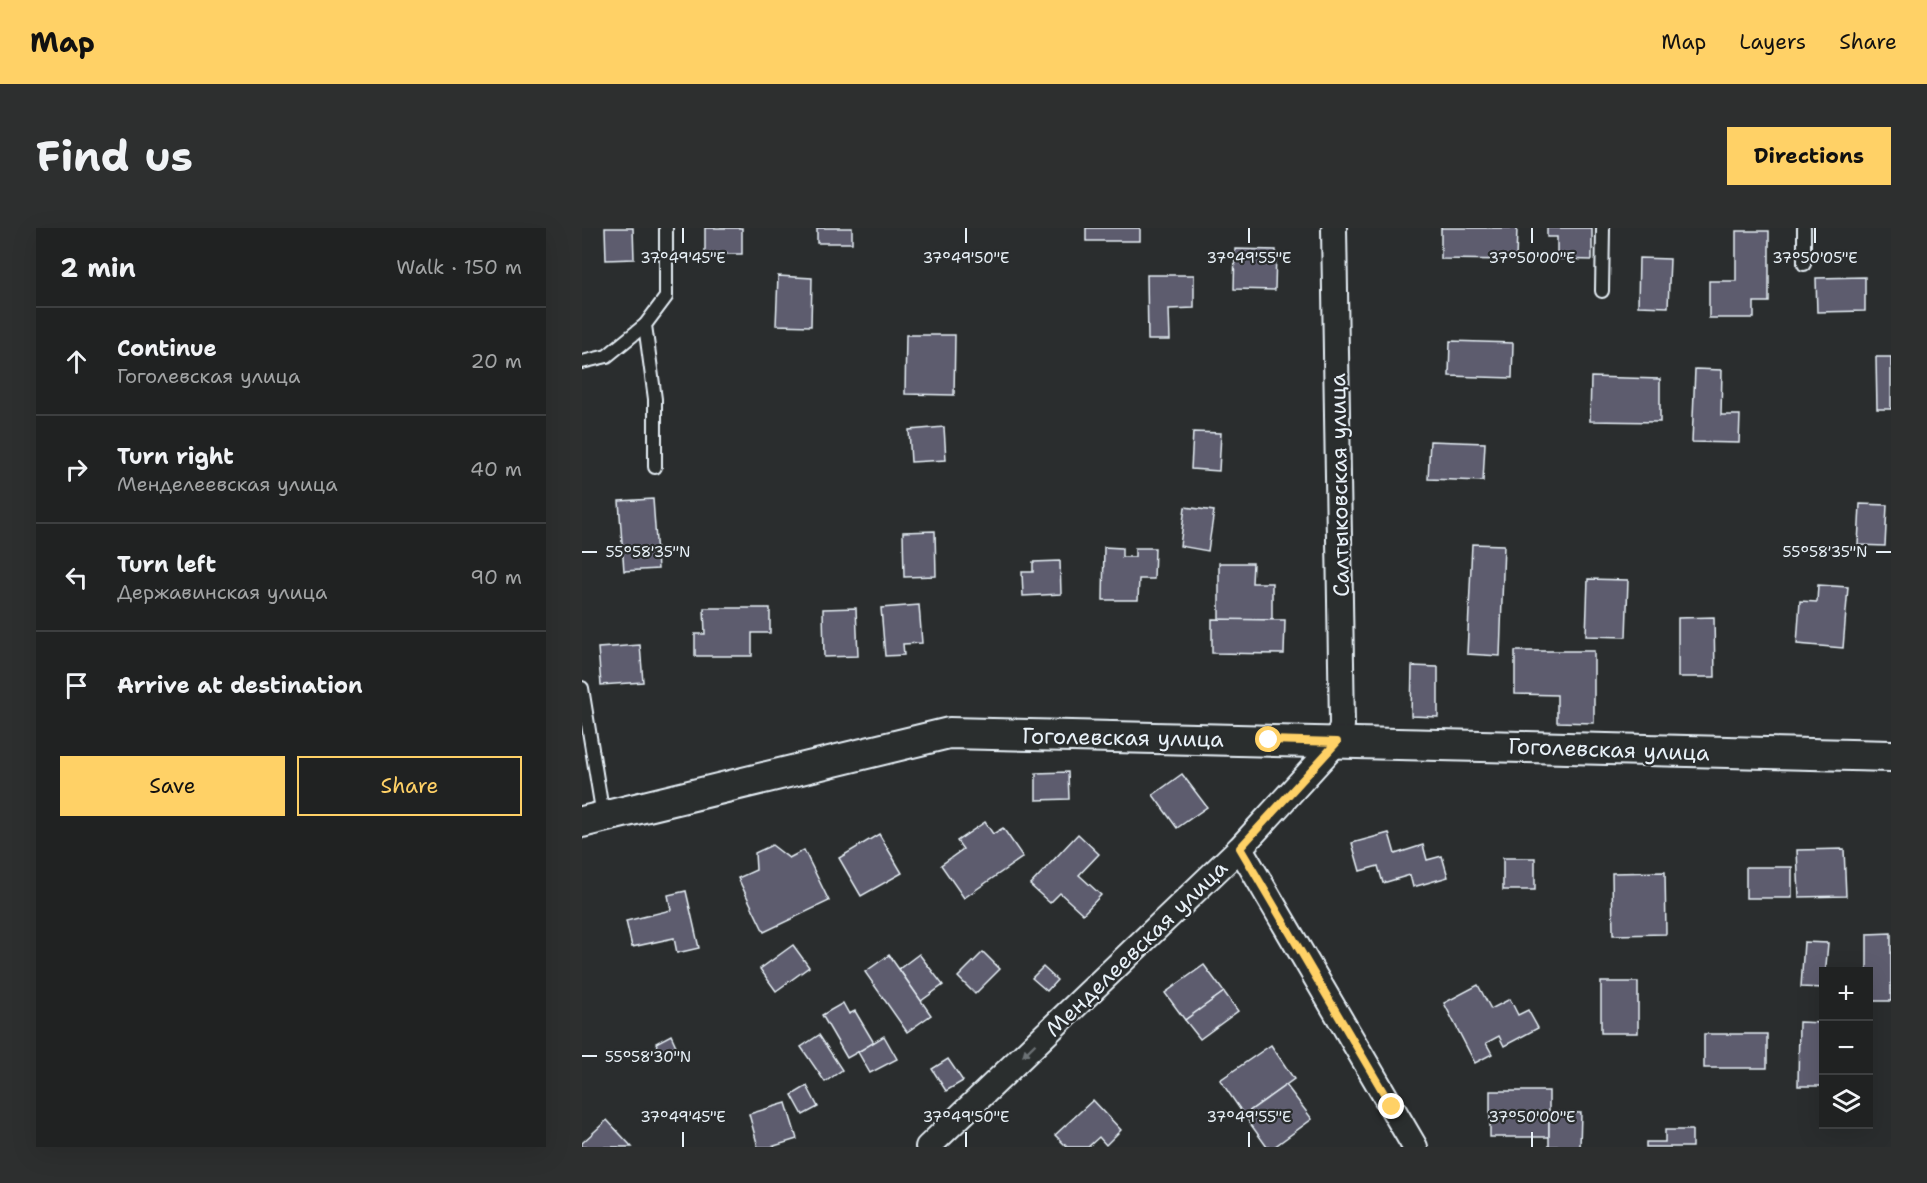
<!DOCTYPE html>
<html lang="en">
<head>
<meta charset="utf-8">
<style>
  :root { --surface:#202222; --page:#2d2f2f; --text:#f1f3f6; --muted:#a2a4a5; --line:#3d3f40; --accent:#ffd166 }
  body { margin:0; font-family:"Shantell Sans",sans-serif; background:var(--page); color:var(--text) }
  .controls { position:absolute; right:18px; bottom:18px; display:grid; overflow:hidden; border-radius:0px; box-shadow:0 6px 24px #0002 }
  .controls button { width:54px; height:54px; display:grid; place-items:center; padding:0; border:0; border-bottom:2px solid var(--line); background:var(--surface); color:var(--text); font:30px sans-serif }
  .stop { position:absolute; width:18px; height:18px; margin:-14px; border:4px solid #ffd166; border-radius:50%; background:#fff }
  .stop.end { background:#ffd166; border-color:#fff; box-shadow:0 2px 6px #0008 }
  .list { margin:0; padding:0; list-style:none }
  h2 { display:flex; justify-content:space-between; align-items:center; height:78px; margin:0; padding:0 24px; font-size:26px }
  h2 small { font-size:20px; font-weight:400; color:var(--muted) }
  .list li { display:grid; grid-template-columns:39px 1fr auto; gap:18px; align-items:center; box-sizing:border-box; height:108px; padding:0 24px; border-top:2px solid var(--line) }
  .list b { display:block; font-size:22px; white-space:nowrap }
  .list p { margin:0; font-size:20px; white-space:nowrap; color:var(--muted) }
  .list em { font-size:20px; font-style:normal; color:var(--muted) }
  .actions { display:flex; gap:12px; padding:18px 24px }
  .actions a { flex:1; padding:14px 0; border:2px solid var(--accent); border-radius:0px; text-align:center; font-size:21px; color:var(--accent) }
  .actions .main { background:var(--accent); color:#111 }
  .icon { flex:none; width:33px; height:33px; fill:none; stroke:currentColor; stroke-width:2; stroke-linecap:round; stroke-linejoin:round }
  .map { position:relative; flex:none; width:1309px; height:919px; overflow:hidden; border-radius:0px }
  header { display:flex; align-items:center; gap:36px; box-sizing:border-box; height:84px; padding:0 30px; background:var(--accent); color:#111 }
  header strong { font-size:28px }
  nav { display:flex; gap:33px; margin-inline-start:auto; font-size:21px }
  .intro { display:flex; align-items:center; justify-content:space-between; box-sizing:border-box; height:144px; padding:0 36px }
  h1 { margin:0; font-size:42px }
  .button { padding:15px 27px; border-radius:0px; background:var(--accent); color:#111; font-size:21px; font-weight:700 }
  main { display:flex; gap:36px; padding:0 36px }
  aside { flex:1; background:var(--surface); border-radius:0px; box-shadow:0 6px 24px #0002 }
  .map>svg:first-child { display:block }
  .building { fill:#5d5c6e; stroke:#e8f1f8; stroke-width:1.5 }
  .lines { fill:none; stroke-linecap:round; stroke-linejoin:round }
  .service-casing { stroke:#e8f1f8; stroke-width:16 }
  .minor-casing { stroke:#e8f1f8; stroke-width:28 }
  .tertiary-casing { stroke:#e8f1f8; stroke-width:34 }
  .service { stroke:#2a2d2e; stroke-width:12 }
  .minor { stroke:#2a2d2e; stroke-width:24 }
  .tertiary { stroke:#2a2d2e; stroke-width:30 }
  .oneway { fill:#6c7275 }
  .route { stroke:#ffd166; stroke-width:8 }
  .ticks { fill:none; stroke:#e8f1f8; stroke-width:2 }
  .labels { text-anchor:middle; stroke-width:4.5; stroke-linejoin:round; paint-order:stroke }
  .street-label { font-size:22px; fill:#e8f1f8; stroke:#2a2d2e }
  .ticks-label { font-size:15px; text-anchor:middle; fill:#e8f1f8; stroke:#2a2d2e; stroke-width:4.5; stroke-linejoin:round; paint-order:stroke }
</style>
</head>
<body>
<header>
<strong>Map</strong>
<nav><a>Map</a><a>Layers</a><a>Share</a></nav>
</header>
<div class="intro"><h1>Find us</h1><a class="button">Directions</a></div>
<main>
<aside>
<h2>2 min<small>Walk · 150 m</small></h2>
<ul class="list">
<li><svg class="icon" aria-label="ahead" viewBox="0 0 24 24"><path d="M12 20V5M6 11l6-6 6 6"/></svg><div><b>Continue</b><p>Гоголевская улица</p></div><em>20 m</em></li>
<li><svg class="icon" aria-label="right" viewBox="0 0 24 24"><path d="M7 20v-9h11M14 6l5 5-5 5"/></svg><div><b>Turn right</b><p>Менделеевская улица</p></div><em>40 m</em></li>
<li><svg class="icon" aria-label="left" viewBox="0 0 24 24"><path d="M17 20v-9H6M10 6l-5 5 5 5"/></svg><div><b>Turn left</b><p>Державинская улица</p></div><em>90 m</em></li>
<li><svg class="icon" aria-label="arrive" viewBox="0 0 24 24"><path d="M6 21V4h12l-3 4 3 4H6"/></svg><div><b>Arrive at destination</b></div></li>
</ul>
<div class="actions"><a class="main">Save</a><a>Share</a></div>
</aside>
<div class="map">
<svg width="1309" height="919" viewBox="0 0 1309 919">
  <rect width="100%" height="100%" fill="#2a2d2e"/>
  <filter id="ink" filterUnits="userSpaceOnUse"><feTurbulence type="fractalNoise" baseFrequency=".0167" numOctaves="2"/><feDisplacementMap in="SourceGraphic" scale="12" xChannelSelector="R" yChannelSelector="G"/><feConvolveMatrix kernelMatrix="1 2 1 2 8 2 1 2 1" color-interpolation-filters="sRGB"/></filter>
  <g filter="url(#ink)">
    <g class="building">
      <polygon points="23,0 51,0 52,31 24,32"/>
      <rect x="123" y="0" width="37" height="26"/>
      <rect x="235" y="0" width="35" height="15"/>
      <rect x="504" y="0" width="54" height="13"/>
      <polygon points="859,0 935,0 934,32 859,31"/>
      <polygon points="965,0 1010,0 1010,32 975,31 975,9 965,9"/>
      <polygon points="1154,3 1187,3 1187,74 1172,74 1172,90 1127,90 1127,53 1154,53"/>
      <polygon points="653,21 694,22 693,62 652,61"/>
      <polygon points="1057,30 1088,31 1086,79 1056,78"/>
      <polygon points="565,47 612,47 612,80 587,81 588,112 566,112"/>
      <polygon points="196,48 230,50 229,98 194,97"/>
      <polygon points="1283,49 1283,83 1235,84 1234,50"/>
      <polygon points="324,107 373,107 372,167 323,166"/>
      <polygon points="868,113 931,115 930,150 867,148"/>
      <polygon points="1294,129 1309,129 1309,181 1295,181"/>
      <polygon points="1113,141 1140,142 1139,187 1158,187 1157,215 1110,214"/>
      <polygon points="1009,149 1078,151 1078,194 1008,193"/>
      <polygon points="362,199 364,232 329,234 327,202"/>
      <polygon points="611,204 639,205 637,243 609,241"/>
      <polygon points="848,213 903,215 901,253 846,251"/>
      <polygon points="71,271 76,341 42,343 37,273"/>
      <polygon points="1278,276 1305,277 1303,318 1276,317"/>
      <polygon points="603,279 632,283 626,323 598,318"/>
      <polygon points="353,303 354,348 322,349 321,304"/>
      <polygon points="890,316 922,317 918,428 885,426"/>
      <polygon points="522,319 540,320 540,329 553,329 553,320 573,320 572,351 557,351 556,372 521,372"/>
      <polygon points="478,333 479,366 441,368 440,344 451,344 451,334"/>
      <polygon points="637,335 671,335 670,355 690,355 690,392 637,392"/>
      <polygon points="1006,351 1046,352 1044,409 1004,408"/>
      <polygon points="1236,357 1266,359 1261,420 1215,416 1218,373 1235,374"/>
      <polygon points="337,377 340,415 321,416 322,427 303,428 299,380"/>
      <polygon points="122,380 188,380 188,405 170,405 170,428 113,428 113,406 123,406"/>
      <polygon points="274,380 276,428 242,429 241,381"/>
      <polygon points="1132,389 1133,449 1096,449 1096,390"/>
      <polygon points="630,391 703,392 702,426 630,425"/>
      <polygon points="58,417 61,454 19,457 16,420"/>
      <polygon points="933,423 1012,423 1012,495 975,494 975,467 933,466"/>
      <polygon points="830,438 856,439 856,489 829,488"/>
      <polygon points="486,544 487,571 454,572 454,545"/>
      <polygon points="600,546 625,579 595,600 571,567"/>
      <polygon points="403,594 411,606 421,600 441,629 382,670 359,637 381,621 375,613"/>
      <polygon points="807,605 813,626 841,617 845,632 860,628 866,649 831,659 828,647 801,655 796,638 778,643 770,615"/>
      <polygon points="297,606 320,645 279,668 257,630"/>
      <polygon points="496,606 517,626 497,647 519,667 501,686 478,665 468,675 448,657"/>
      <polygon points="190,617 207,630 222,622 247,673 182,704 156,650 174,642 173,625"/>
      <polygon points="1262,621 1264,668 1217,669 1215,622"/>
      <rect x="921" y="630" width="32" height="32"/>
      <rect x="1164" y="639" width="46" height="31"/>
      <polygon points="1083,644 1084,706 1031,707 1030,645"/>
      <polygon points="104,663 117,720 95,725 92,710 50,719 44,693 89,682 86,667"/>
      <polygon points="1309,705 1309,773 1291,773 1291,751 1286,751 1285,744 1285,706"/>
      <polygon points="1222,714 1246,715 1242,760 1219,759"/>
      <polygon points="211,717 227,739 194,763 178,741"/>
      <polygon points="401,724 418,741 393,766 376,749"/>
      <polygon points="337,726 361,757 339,773 317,741"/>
      <polygon points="307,727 349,787 325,804 283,744"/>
      <polygon points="622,737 642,764 603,792 583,765"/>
      <polygon points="461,739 475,752 465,763 450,750"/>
      <rect x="1019" y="754" width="37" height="51"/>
      <polygon points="896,757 909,781 928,771 936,787 946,782 956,800 922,818 917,808 904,815 910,826 893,835 862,775"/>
      <polygon points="642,764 656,783 618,811 603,792"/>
      <polygon points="261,775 267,786 273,783 292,815 265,830 240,787"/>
      <polygon points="1217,794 1242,795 1242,858 1216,858"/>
      <rect x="1122" y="806" width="63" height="34"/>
      <polygon points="89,807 94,818 79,825 74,815"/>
      <polygon points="237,807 260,842 243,854 219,819"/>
      <polygon points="302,808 315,831 288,845 276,824"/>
      <polygon points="689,817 712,851 662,887 638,852"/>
      <polygon points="366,831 381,853 364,863 350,841"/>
      <polygon points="704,857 730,891 692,919 685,919 662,887"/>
      <polygon points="225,858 236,879 221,887 210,867"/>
      <rect x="908" y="863" width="59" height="46"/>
      <polygon points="511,872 539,902 524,917 517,909 506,919 485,919 473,907"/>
      <polygon points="204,875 215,911 189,919 176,919 167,886"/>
      <polygon points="967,884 999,885 998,919 967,918"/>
      <polygon points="25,892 50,919 0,919 0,915"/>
      <polygon points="1083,902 1110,902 1110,919 1064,919 1064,914 1083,914"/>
    </g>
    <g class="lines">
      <g class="service-casing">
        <g id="service">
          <polyline points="1222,36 1222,0"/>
          <polyline points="1020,63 1021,0"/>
          <polyline points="0,134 25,128 63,97"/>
          <polyline points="73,239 73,171 63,97 84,69 84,0"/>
          <polyline points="0,460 21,588"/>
        </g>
      </g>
      <g class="minor-casing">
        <g id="minor">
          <polyline points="658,620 833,919"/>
          <polyline points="346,919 658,620 755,514 760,497 752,0"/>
        </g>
      </g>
      <g class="tertiary-casing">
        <polyline id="tertiary" points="0,594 367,505 1309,528"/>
      </g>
      <use href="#service" class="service"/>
      <use href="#minor" class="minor"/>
      <use href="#tertiary" class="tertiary"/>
    </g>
    <defs><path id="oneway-solid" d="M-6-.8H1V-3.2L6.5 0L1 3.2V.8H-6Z" transform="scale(1.5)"/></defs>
    <use class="oneway" href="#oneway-solid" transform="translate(447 822) rotate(136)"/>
  </g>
  <g class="lines" filter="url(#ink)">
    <polyline class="route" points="687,512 755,514 658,620 810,879"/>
  </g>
  <path class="ticks" d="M101,0v15M384,0v15M667,0v15M950,0v15M1233,0v15M0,324h15M1294,324h15M0,828h15M101,904v15M384,904v15M667,904v15M950,904v15"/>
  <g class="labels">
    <g class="street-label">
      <text transform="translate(757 257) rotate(-91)" y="8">Салтыковская улица</text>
      <text transform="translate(541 509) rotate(1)" y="8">Гоголевская улица</text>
      <text transform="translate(1027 521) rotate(2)" y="8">Гоголевская улица</text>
      <text transform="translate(554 720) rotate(-44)" y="8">Менделеевская улица</text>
    </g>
  </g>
  <g class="ticks-label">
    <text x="101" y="35">37°49'45"E</text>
    <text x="384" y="35">37°49'50"E</text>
    <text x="667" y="35">37°49'55"E</text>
    <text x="950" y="35">37°50'00"E</text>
    <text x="1233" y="35">37°50'05"E</text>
    <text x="66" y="329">55°58'35"N</text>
    <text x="1243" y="329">55°58'35"N</text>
    <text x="66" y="834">55°58'30"N</text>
    <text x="101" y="894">37°49'45"E</text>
    <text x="384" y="894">37°49'50"E</text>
    <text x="667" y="894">37°49'55"E</text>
    <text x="950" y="894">37°50'00"E</text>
  </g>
</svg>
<div class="controls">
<button>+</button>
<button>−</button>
<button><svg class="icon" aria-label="layers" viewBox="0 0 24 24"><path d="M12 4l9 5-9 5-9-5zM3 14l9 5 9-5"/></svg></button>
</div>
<div class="stop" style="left:687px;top:512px"></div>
<div class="stop end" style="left:810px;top:879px"></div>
</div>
</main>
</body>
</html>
